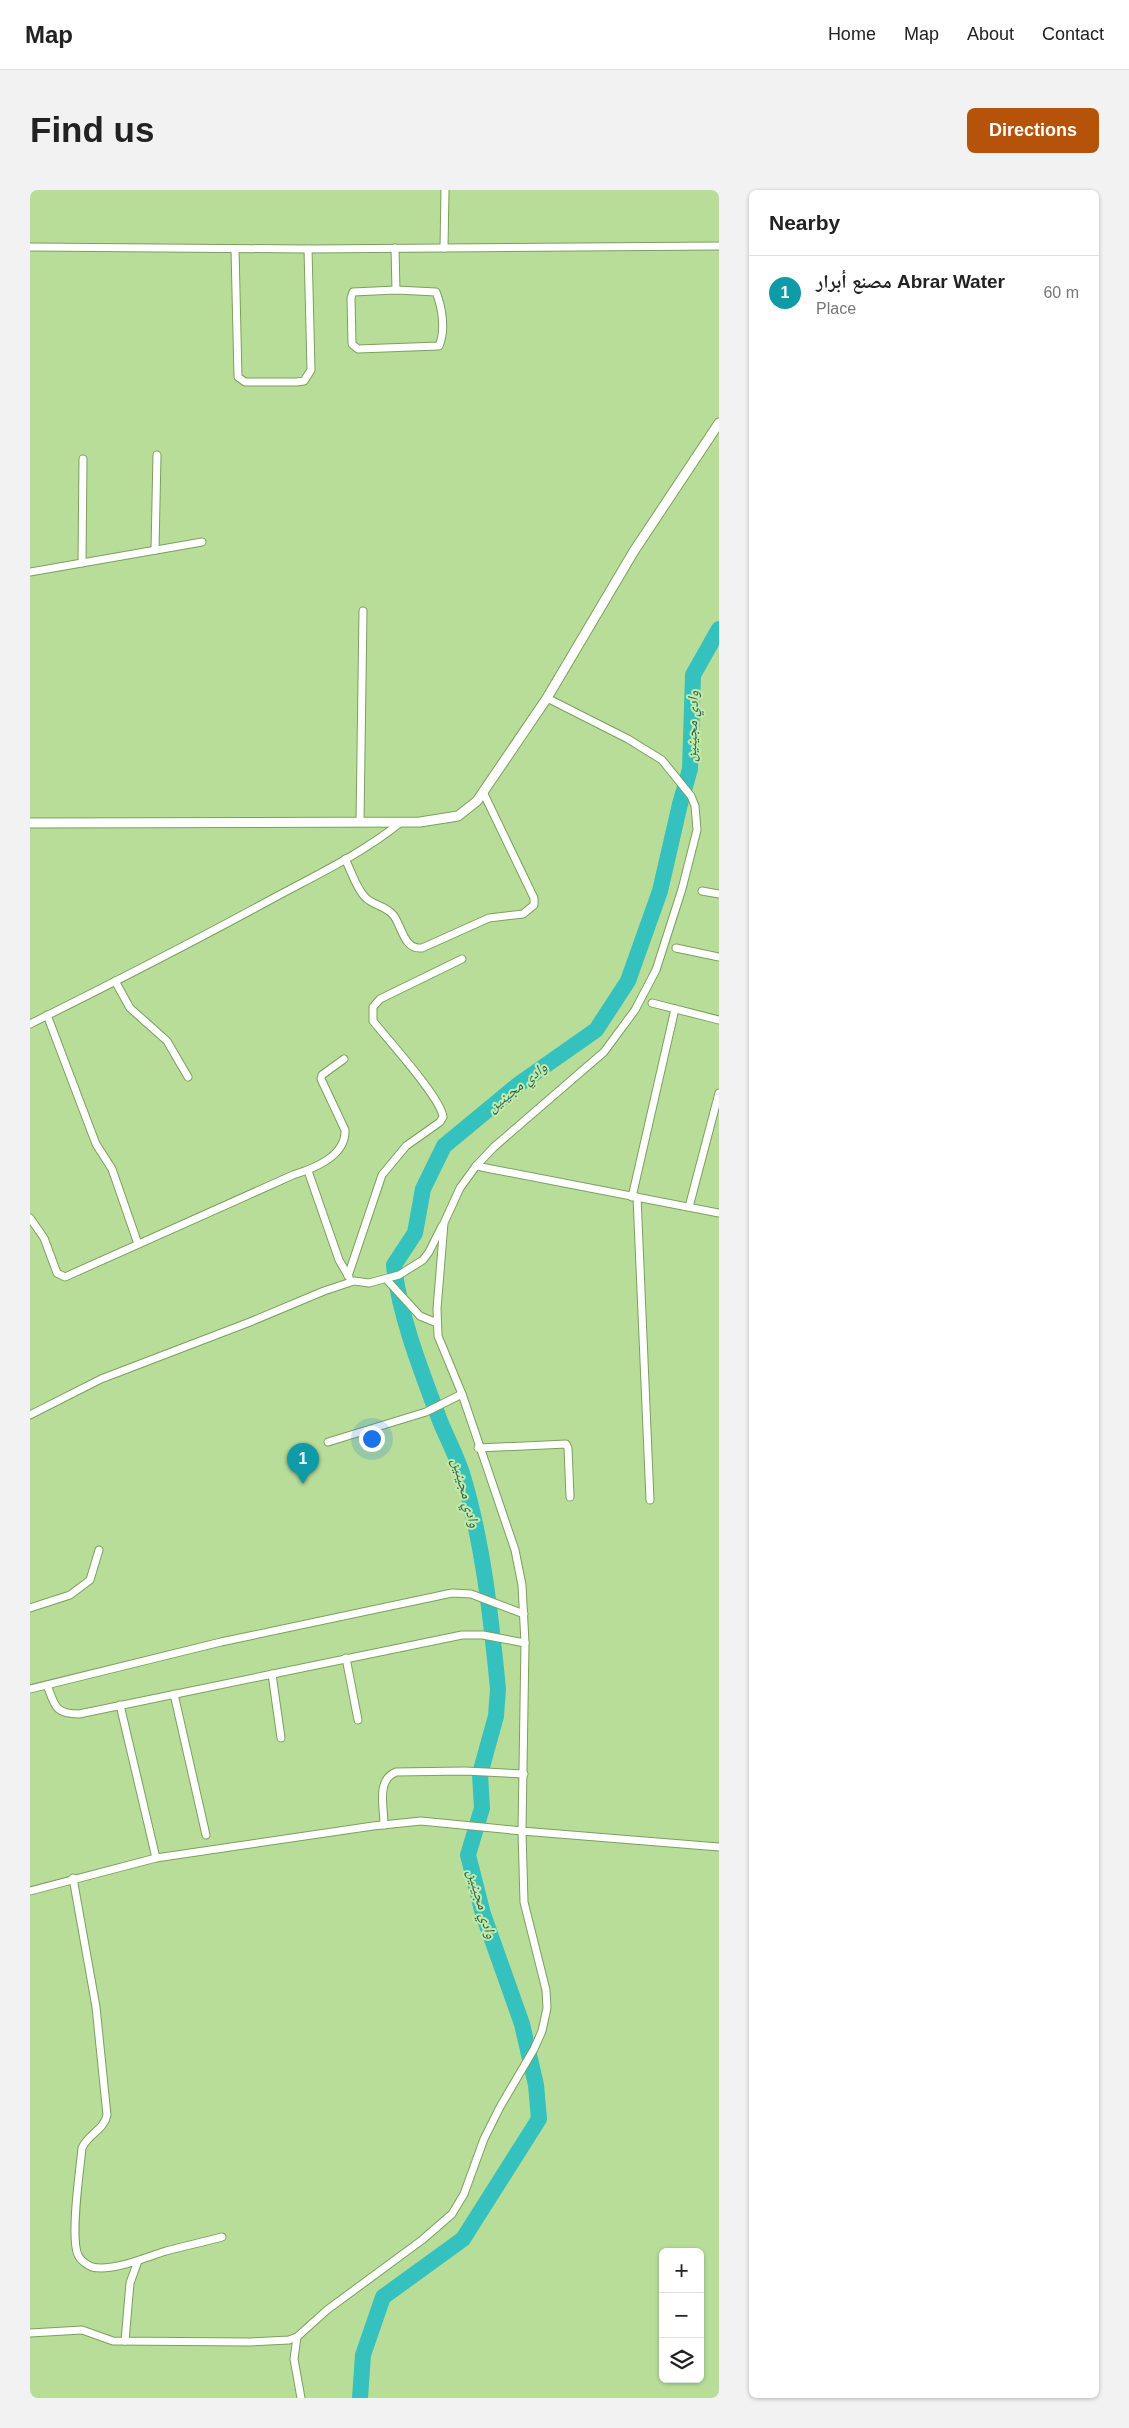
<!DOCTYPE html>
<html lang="en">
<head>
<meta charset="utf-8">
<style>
  :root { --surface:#fff; --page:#f2f2f2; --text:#222; --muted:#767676; --line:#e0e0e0; --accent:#b45309 }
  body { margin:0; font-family:Arial,"Noto Naskh Arabic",sans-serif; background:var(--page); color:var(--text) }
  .controls { position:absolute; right:15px; bottom:15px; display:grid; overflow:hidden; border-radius:8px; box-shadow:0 1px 4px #0004 }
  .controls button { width:45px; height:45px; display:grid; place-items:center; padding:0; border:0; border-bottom:1px solid var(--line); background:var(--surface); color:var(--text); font:25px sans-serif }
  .you { position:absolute; left:341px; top:1248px; width:18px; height:18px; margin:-12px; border:4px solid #fff; border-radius:50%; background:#1a73e8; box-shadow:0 0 0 8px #1a73e833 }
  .badge { display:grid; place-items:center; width:32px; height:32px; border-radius:50%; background:var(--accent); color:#fff; font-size:16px; font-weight:700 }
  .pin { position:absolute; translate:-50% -41px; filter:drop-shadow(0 1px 2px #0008) }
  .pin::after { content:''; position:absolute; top:26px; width:18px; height:15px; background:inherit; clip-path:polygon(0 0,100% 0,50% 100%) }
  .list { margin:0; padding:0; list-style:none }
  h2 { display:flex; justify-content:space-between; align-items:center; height:65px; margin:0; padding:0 20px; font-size:21px }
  h2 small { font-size:16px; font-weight:400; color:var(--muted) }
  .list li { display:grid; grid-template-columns:32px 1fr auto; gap:15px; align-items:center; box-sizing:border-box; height:75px; padding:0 20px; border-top:1px solid var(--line) }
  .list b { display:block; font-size:19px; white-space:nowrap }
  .list p { margin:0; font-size:16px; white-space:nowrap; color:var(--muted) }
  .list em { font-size:16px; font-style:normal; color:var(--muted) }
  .icon { flex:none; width:28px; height:28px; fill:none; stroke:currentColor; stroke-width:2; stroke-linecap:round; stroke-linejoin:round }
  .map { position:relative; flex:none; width:689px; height:2208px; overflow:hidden; border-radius:8px }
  header { display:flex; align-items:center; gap:30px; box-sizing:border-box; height:70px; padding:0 25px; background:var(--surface); border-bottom:1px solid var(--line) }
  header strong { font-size:24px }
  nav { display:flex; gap:28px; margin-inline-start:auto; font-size:18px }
  .intro { display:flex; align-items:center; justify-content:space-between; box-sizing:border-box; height:120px; padding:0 30px }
  h1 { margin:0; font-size:35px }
  .button { padding:12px 22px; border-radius:8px; background:var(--accent); color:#fff; font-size:18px; font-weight:700 }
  main { display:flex; gap:30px; padding:0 30px }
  aside { flex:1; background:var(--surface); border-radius:8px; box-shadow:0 1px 4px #0004 }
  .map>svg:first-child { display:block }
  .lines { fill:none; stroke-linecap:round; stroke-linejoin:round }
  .river { stroke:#35c1bd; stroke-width:16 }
  .minor-casing { stroke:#7c9f5e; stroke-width:9 }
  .tertiary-casing { stroke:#7c9f5e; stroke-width:11 }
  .minor { stroke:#fff; stroke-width:7 }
  .tertiary { stroke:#fff; stroke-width:9 }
  .labels { text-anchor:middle; stroke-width:4; stroke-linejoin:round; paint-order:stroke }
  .water-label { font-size:15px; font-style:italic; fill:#2a615f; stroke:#c4eba6 }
</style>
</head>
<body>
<header>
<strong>Map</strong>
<nav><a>Home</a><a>Map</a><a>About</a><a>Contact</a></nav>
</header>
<div class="intro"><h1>Find us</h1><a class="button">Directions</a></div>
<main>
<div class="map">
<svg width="689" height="2208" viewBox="0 0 689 2208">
  <rect width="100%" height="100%" fill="#b8dd99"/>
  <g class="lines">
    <path class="river" d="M330,2208l3,-43 20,-58 80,-58 76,-120 -3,-34 -14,-61 -39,-110 -15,-59 14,-47 -2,-34 16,-58 2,-27c-7,-72 -15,-147 -36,-216 -6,-18 -15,-35 -22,-52 -18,-48 -41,-106 -46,-156l21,-32 8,-44 21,-43 75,-62 77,-54 32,-49 32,-90 20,-87 10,-35 3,-94 26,-46"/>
    <g class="minor-casing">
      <g id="minor">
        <polyline points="0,57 278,59 689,56"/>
        <polyline points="365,58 366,100"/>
        <polyline points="414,58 415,0"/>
        <polyline points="205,59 208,187 215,192 267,192 274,191 281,180 278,59"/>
        <path d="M366,100l40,2c6,15 10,38 3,54l-81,3 -6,-5 -1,-46 2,-6z"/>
        <polyline points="125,360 127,265"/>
        <polyline points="52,373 53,269"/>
        <polyline points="0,382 172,352"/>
        <polyline points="517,508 598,549 632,570 661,606 665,616 667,640 652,699 626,780 605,820 574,862 464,957 446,976 430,998 414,1033 407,1119 408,1146 432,1204 485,1360 492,1395 495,1453 492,1641 689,1657"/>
        <polyline points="330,632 333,421"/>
        <path d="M315,669c6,11 11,29 20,38 8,9 21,8 29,19 8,11 10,34 28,32l67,-30 34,-4 11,-9v-7l-51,-106"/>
        <polyline points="672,701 689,704"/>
        <polyline points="646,758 689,767"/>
        <polyline points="85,791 100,818 137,851 158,887"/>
        <polyline points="622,813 689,830"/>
        <polyline points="17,825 66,954 82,979 108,1054"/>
        <path d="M0,834c81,-40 161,-81 240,-124 44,-24 92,-46 131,-78"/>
        <polyline points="446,976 689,1023"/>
        <polyline points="278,981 309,1070 319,1087"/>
        <polyline points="602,1007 645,819"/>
        <polyline points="607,1007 620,1310"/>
        <polyline points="659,1017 689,903"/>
        <path d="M0,1028l14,20 13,35 8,4 228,-102c22,-7 53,-19 52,-45l-24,-51 1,-4 22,-16"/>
        <path d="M318,1086l34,-101 24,-29 34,-24 3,-5c-2,-19 -55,-77 -70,-96v-14l7,-8 82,-40"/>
        <polyline points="357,1090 390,1126 407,1133"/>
        <polyline points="0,1225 71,1189 220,1132 294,1101 324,1091 339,1093 369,1085 393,1070 399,1062 412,1036"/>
        <polyline points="298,1252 396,1222 432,1204"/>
        <polyline points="448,1258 536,1254 538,1258 540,1307"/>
        <polyline points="0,1418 40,1405 60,1390 69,1360"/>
        <polyline points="316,1468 328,1530"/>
        <polyline points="242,1484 251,1548"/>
        <path d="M17,1495c8,20 7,29 32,29l383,-79h21l42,8"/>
        <polyline points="0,1499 191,1452 422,1403 441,1404 494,1424"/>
        <polyline points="144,1504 176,1645"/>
        <polyline points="90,1515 126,1668"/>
        <path d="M354,1635c0,-18 -8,-45 12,-53l69,-1 59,3"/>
        <path d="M43,1688l23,129 11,108c-3,15 -19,19 -25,33 -2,21 -12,89 -4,107 2,5 9,10 14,12 21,5 54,-10 74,-16 19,-5 37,-9 56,-14"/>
        <polyline points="0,1701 126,1668 343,1636 391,1631 492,1641 494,1712 516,1800 517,1818 512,1841 504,1859 470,1917 454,1949 434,2004 422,2024 392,2050 297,2120 267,2147 259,2150 220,2152 83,2151 52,2140 0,2143"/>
        <polyline points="267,2147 264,2169 271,2208"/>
        <polyline points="95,2151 100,2093 108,2071"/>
      </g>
    </g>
    <g class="tertiary-casing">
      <polyline id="tertiary" points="0,633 390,632 428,626 447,611 517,508 604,361 689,233"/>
    </g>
    <use href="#minor" class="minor"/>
    <use href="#tertiary" class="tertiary"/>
  </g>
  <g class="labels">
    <g class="water-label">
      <text transform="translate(662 536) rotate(-88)" y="5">وادي مجينين</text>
      <text transform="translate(487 897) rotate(-38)" y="5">وادي مجينين</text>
      <text transform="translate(436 1303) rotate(75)" y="5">وادي مجينين</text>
      <text transform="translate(452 1714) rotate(74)" y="5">وادي مجينين</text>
    </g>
  </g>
</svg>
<div class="controls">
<button>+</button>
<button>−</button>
<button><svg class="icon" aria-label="layers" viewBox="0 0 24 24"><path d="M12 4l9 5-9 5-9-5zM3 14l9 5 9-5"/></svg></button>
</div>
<div class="you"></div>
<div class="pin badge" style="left:273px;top:1294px;background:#0f9aa8">1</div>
</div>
<aside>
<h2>Nearby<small></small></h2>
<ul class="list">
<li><span class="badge" style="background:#0f9aa8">1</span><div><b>مصنع أبرار Abrar Water</b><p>Place</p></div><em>60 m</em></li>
</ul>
</aside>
</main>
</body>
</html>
